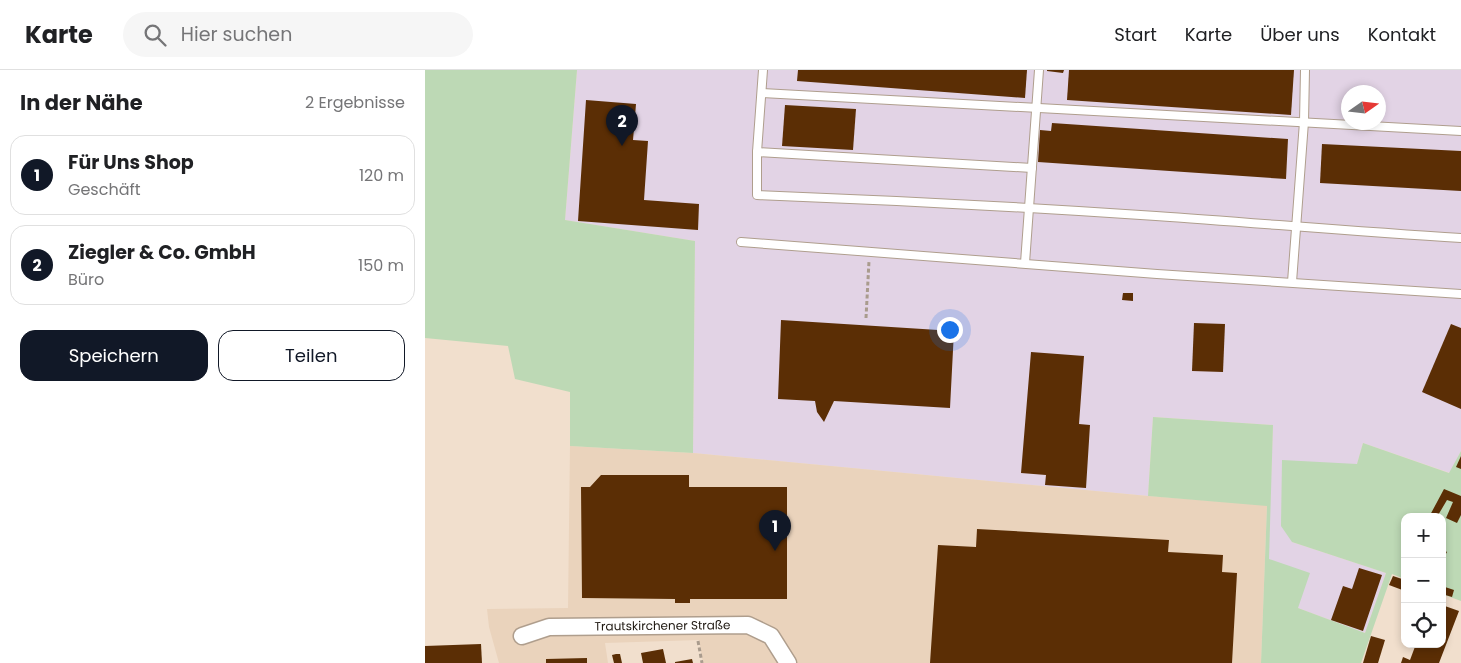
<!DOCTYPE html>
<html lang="de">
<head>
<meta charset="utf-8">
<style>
  :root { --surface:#fff; --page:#f6f6f6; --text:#202124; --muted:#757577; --line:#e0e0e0; --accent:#111827 }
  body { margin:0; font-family:Poppins,sans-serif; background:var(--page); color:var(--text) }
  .controls { position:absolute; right:15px; bottom:15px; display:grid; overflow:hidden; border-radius:10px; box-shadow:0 2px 8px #0003 }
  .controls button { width:45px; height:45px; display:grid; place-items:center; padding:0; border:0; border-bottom:1px solid var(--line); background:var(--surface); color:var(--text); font:25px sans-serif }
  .compass { position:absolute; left:916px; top:15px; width:45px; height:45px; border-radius:50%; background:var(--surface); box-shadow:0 2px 8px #0003; rotate:76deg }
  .you { position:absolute; left:524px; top:259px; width:18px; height:18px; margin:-12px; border:4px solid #fff; border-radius:50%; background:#1a73e8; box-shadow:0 0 0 8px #1a73e833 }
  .badge { display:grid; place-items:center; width:32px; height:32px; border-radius:50%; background:var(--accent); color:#fff; font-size:16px; font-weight:700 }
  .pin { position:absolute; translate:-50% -41px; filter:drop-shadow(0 1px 2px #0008) }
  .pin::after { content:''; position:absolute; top:26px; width:18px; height:15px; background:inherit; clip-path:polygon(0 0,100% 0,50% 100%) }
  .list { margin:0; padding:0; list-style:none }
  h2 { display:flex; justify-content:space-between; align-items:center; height:65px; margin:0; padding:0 20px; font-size:21px }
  h2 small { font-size:16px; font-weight:400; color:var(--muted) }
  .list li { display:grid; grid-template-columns:32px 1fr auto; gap:15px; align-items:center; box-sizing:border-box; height:80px; margin:0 10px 10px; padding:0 10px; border:1px solid var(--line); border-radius:15px }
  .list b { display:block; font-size:19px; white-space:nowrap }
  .list p { margin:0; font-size:16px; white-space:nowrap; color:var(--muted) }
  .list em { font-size:16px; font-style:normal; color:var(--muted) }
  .actions { display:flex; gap:10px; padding:15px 20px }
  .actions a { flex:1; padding:11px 0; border:1px solid var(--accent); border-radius:15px; text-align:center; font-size:18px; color:var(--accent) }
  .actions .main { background:var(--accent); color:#fff }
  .icon { flex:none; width:28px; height:28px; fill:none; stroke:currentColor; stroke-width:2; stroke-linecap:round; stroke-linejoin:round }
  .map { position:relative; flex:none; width:1036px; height:593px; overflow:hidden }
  header { display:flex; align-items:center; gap:30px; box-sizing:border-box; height:70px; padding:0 25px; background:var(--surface); border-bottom:1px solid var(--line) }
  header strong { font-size:24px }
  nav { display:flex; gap:28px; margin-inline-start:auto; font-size:18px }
  .search { width:350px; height:45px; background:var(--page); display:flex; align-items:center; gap:12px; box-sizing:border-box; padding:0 18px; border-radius:28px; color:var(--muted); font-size:19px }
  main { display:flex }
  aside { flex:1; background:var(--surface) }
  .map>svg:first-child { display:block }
  .commercial { fill:#e2d3e5; fill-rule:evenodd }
  .built { fill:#ead3bc }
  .green { fill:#bdd9b5 }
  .building { fill:#5b2e05 }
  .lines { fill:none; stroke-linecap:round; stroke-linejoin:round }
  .lane-casing { stroke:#af9e8d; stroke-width:10 }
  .street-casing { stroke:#af9e8d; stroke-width:19 }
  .path { stroke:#a99b8d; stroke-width:3; stroke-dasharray:4 2.5; stroke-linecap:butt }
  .lane { stroke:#fff; stroke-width:8 }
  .street { stroke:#fff; stroke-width:16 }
  .labels { text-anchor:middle; stroke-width:5; stroke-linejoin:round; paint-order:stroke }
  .street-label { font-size:12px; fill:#1d1710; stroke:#f1dfcd }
</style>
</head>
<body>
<header>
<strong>Karte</strong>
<div class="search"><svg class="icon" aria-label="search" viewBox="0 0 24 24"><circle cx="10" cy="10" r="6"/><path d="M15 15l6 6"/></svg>Hier suchen</div>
<nav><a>Start</a><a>Karte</a><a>Über uns</a><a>Kontakt</a></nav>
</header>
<main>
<aside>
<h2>In der Nähe<small>2 Ergebnisse</small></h2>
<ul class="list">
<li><span class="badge">1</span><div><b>Für Uns Shop</b><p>Geschäft</p></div><em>120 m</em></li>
<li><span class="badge">2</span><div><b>Ziegler &amp; Co. GmbH</b><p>Büro</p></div><em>150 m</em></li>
</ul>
<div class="actions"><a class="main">Speichern</a><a>Teilen</a></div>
</aside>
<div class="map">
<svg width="1036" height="593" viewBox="0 0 1036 593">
  <rect width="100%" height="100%" fill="#f1dfcd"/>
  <path class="commercial" d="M152,0h884v381l-11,22 -87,-30 -6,21 -65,78 94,31 -21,60 -67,-25 -30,-49 5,-134 -120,-8 -5,79 -455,-43 2,-212 -130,-21zM924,22h30v30h-30z"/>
  <polygon class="built" points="145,376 268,383 723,426 842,435 836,593 278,593 274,570 180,573 183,593 74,593 64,557 62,539 143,538"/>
  <g class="green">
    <polygon points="0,0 152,0 140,150 270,171 268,383 145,376 145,322 90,309 83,276 0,268"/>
    <polygon points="728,347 848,355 844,489 885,503 873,538 940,563 961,503 867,472 856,456 857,390 932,394 938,373 1024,403 1036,381 1036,531 1017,524 1017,447 980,447 980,509 967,504 936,593 836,593 842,436 723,426"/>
  </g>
  <g class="building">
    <polygon points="373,0 602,0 600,28 372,11"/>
    <polygon points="622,0 639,0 638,3 622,1"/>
    <polygon points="644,0 869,0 866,45 642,30"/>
    <polygon points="161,30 211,34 208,70 223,71 219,130 274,134 273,160 153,151"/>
    <polygon points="360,35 431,39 428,80 357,76"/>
    <polygon points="627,53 863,69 861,109 613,92 615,60 626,61"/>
    <polygon points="897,74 1036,81 1036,121 895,113"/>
    <polygon points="698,223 708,223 708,231 697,230"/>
    <polygon points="356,250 529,261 525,338 409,331 399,352 392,342 390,331 353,329"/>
    <polygon points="769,253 800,254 798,302 767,301"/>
    <polygon points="1026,254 1036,258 1036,339 997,322"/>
    <polygon points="606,282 659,286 654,354 665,355 661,418 620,415 621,405 596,403"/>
    <polygon points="1036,386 1036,399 1031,397"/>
    <polygon points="176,405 264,405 264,417 362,417 362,529 265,529 265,533 250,533 250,529 157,528 156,417 165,417"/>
    <polygon points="1019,419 1036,426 1036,445 1032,453 1021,448 1028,432 1022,430 1012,447 1004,447"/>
    <polygon points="552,459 744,470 743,482 798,485 797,502 812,503 807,593 505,593 513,475 551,477"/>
    <polygon points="1017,479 1022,482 1017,491"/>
    <polygon points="934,498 957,505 938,561 906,550 918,516 927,519"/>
    <polygon points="968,506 980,510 980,521 964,515"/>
    <polygon points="1017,516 1029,520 1027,527 1017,524"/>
    <polygon points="1017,535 1034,541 1014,593 976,593 978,587 985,590 991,574 1017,574"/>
    <polygon points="946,566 960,570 953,593 938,593"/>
    <polygon points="56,574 57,593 0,593 0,576"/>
    <polygon points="238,579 241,593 218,593 216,583"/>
    <polygon points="191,584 195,584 197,593 189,593 187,585"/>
    <polygon points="162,588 162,593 121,593 121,589"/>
    <polygon points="267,589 268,593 250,593 250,592"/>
  </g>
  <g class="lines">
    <g class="lane-casing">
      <g id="lane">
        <path d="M338,0l-6,82v43c133,5 266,12 399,21 102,7 203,16 305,22"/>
        <polyline points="337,23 1036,61"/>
        <polyline points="332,82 607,98"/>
        <polyline points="316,172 732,204 1036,224"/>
        <polyline points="600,193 614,0"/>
        <polyline points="867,212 879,52 880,0"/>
      </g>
    </g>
    <g class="street-casing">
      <g id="street">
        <path id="s1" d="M97,566l27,-9 199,-2 23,11 17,27"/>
      </g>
    </g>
    <g class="path">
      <polyline points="441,248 444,191"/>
      <polyline points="273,571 277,593"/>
    </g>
    <use href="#lane" class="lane"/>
    <use href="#street" class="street"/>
  </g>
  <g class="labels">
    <g class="street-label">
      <text dy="4" stroke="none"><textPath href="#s1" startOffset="142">Trautskirchener Straße</textPath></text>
    </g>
  </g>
</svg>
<div class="controls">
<button>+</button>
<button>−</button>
<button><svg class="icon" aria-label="locate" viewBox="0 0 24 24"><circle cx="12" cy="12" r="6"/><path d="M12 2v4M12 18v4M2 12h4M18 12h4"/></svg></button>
</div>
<svg class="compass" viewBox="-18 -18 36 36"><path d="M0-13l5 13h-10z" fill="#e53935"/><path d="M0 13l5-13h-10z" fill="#757577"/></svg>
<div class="you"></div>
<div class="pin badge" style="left:350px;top:481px">1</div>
<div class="pin badge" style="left:197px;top:76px">2</div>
</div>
</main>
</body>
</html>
